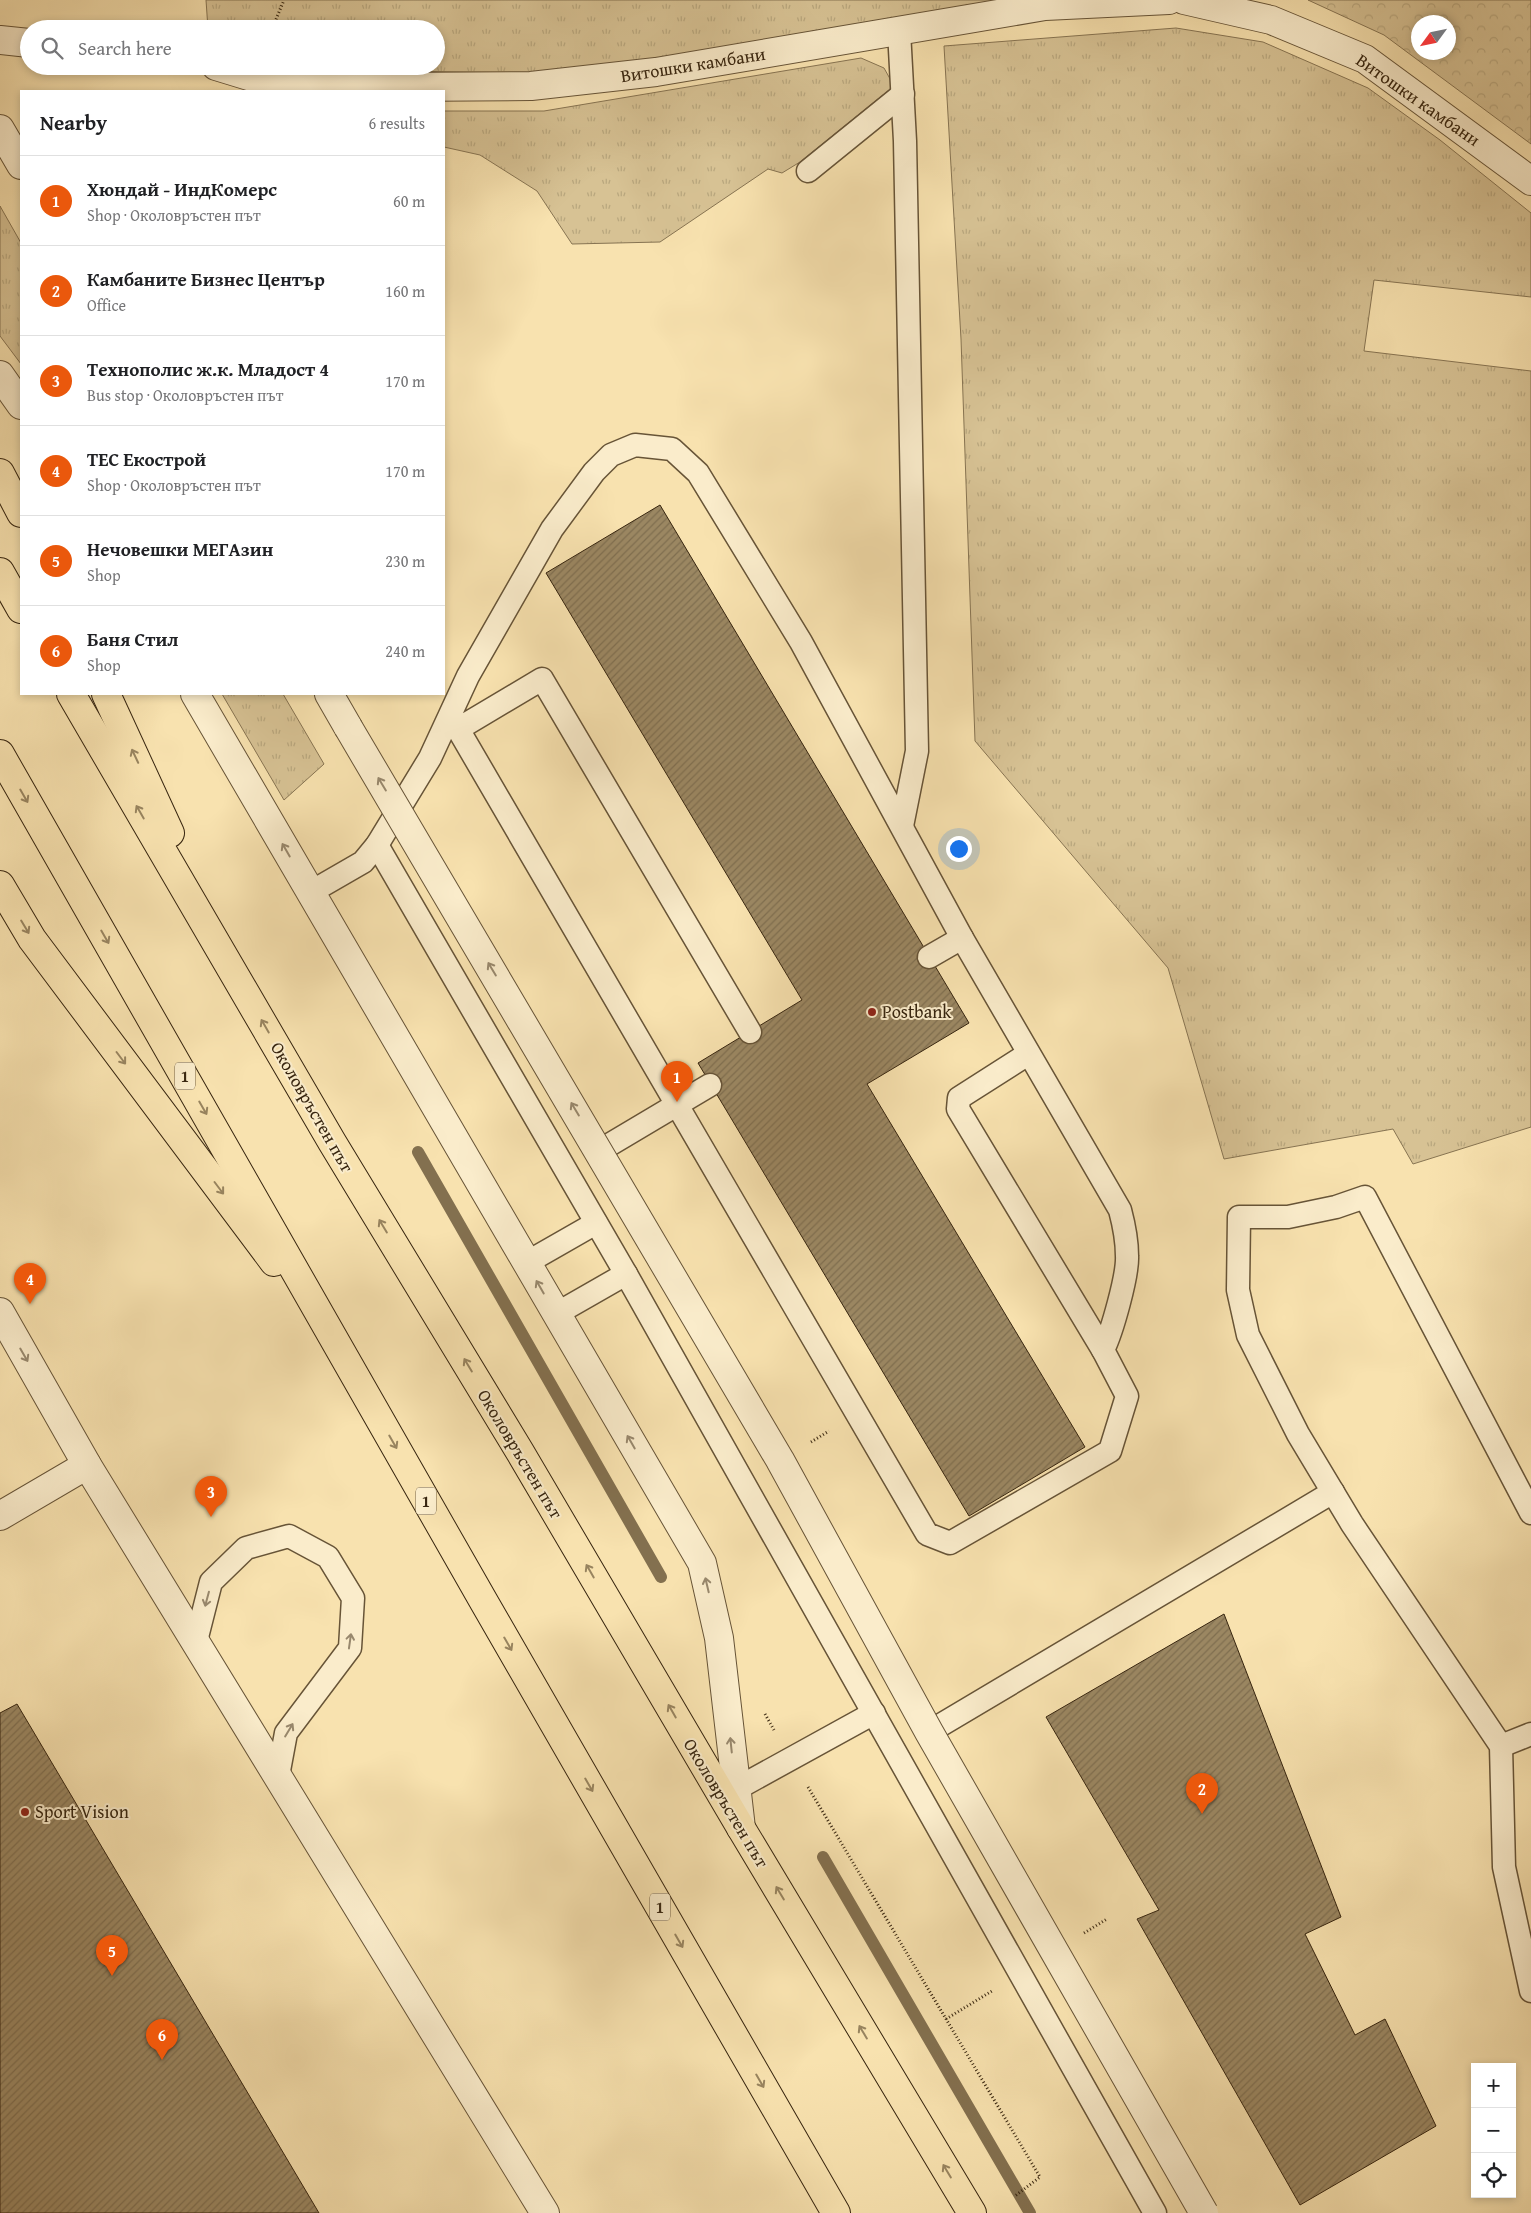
<!DOCTYPE html>
<html lang="en">
<head>
<meta charset="utf-8">
<style>
  :root { --surface:#fff; --page:#f6f6f6; --text:#202124; --muted:#757577; --line:#e0e0e0; --accent:#ea580c }
  body { margin:0; font-family:"Gentium Book Plus",serif; background:var(--page); color:var(--text) }
  .controls { position:absolute; right:15px; bottom:15px; display:grid; overflow:hidden; border-radius:0px; box-shadow:0 2px 8px #0003 }
  .controls button { width:45px; height:45px; display:grid; place-items:center; padding:0; border:0; border-bottom:1px solid var(--line); background:var(--surface); color:var(--text); font:25px sans-serif }
  .compass { position:absolute; left:1411px; top:15px; width:45px; height:45px; border-radius:50%; background:var(--surface); box-shadow:0 2px 8px #0003; rotate:237deg }
  .you { position:absolute; left:958px; top:848px; width:18px; height:18px; margin:-12px; border:4px solid #fff; border-radius:50%; background:#1a73e8; box-shadow:0 0 0 8px #1a73e833 }
  .badge { display:grid; place-items:center; width:32px; height:32px; border-radius:50%; background:var(--accent); color:#fff; font-size:16px; font-weight:700 }
  .pin { position:absolute; translate:-50% -41px; filter:drop-shadow(0 1px 2px #0008) }
  .pin::after { content:''; position:absolute; top:26px; width:18px; height:15px; background:inherit; clip-path:polygon(0 0,100% 0,50% 100%) }
  .list { margin:0; padding:0; list-style:none }
  h2 { display:flex; justify-content:space-between; align-items:center; height:65px; margin:0; padding:0 20px; font-size:21px }
  h2 small { font-size:16px; font-weight:400; color:var(--muted) }
  .list li { display:grid; grid-template-columns:32px 1fr auto; gap:15px; align-items:center; box-sizing:border-box; height:90px; padding:0 20px; border-top:1px solid var(--line) }
  .list b { display:block; font-size:19px; white-space:nowrap }
  .list p { margin:0; font-size:16px; white-space:nowrap; color:var(--muted) }
  .list em { font-size:16px; font-style:normal; color:var(--muted) }
  .icon { flex:none; width:28px; height:28px; fill:none; stroke:currentColor; stroke-width:2; stroke-linecap:round; stroke-linejoin:round }
  .map { position:relative; flex:none; width:1531px; height:2213px; overflow:hidden }
  .search { position:absolute; background:var(--surface); box-shadow:0 2px 8px #0003; left:20px; top:20px; width:425px; height:55px; display:flex; align-items:center; gap:12px; box-sizing:border-box; padding:0 18px; border-radius:28px; color:var(--muted); font-size:19px }
  .panel { position:absolute; background:var(--surface); box-shadow:0 2px 8px #0003; left:20px; top:90px; width:425px; height:605px; border-radius:0px }
  .map>svg:first-child { display:block }
  .grass { fill:url(#grass-tufts); stroke:#877452 }
  .forest { fill:url(#forest-crowns); stroke:#877452; fill-rule:evenodd }
  .lines { fill:none; stroke-linecap:round; stroke-linejoin:round }
  .stream { stroke:#83704f; stroke-width:12 }
  .building { fill:url(#building-hatch); stroke:#37250f }
  .lane-casing { stroke:#675437; stroke-width:25 }
  .street-casing { stroke:#675437; stroke-width:30 }
  .highway-casing { stroke:#37250f; stroke-width:30 }
  .path { stroke:#37250f; stroke-width:3; stroke-dasharray:1 2.5; stroke-linecap:butt }
  .lane { stroke:#faeccb; stroke-width:22 }
  .street { stroke:#faeccb; stroke-width:28 }
  .highway { stroke:#f8e2af; stroke-width:28 }
  .street-bridge-casing { stroke:#675437; stroke-width:30; stroke-linecap:butt }
  .street-bridge { stroke:#faeccb; stroke-width:28 }
  .oneway { stroke:#98845f }
  .oneway2 { stroke:#98886d }
  .poi-dot { fill:#8f2418; stroke:#faeccb; stroke-width:2 }
  .labels { text-anchor:middle; stroke-width:4; stroke-linejoin:round; paint-order:stroke }
  .shield { fill:#faeccb; stroke:#726147; stroke-width:1 }
  .shield-label { font-size:16px; font-weight:bold; fill:#37250f }
  .street-label { font-size:18px; fill:#37250f; stroke:#faeccb }
  .poi-label { font-size:18px; fill:#37250f; stroke:#faeccb; text-anchor:start }
</style>
</head>
<body>
<div class="map">
<svg width="1531" height="2213" viewBox="0 0 1531 2213">
  <defs>
    <pattern id="grass-tufts" width="24" height="20" patternUnits="userSpaceOnUse" patternTransform="scale(1.25)"><rect width="24" height="20" fill="#d7c294"/><path d="M3 7l-1-3M5 7V3M7 7l1-3M15 17l-1-3M17 17v-4M19 17l1-3" fill="none" stroke="#b9a77e"/></pattern>
    <pattern id="forest-crowns" width="20" height="18" patternUnits="userSpaceOnUse" patternTransform="scale(1.25)"><rect width="20" height="18" fill="#d7c294"/><path d="M2 6a3 3 0 1 1 6 0M12 15a3 3 0 1 1 6 0" fill="none" stroke="#b9a77e"/></pattern>
    <pattern id="building-hatch" width="6" height="6" patternUnits="userSpaceOnUse" patternTransform="scale(1.25)"><rect width="6" height="6" fill="#9b8762"/><path d="M-1 1l2-2M0 6l6-6M5 7l2-2" fill="none" stroke="#7f6e4f"/></pattern>
  </defs>
  <rect width="100%" height="100%" fill="#f8e2af"/>
  <filter id="stains"><feTurbulence type="fractalNoise" baseFrequency=".004" numOctaves="4"/><feColorMatrix values="0 0 0 0 .2 0 0 0 0 .09 0 0 0 0 .02 0 0 0 .5 -.17"/></filter>
  <radialGradient id="worn" r=".72"><stop offset=".6" stop-color="#630" stop-opacity="0"/><stop offset="1" stop-color="#630" stop-opacity=".3"/></radialGradient>
  <g class="grass">
    <polygon points="206,0 1004,0 664,60 537,73 397,71 369,66 436,66 436,29 208,29"/>
    <polygon points="1176,28 1263,42 1368,88 1440,140 1531,213 1531,297 1374,280 1364,351 1531,371 1531,1127 1413,1164 1393,1129 1224,1159 1168,968 975,741 961,339 944,46"/>
    <polygon points="861,58 884,68 894,86 800,162 782,173 768,169 660,242 572,244 537,191 480,155 444,147 444,111 544,111"/>
    <polygon points="0,206 21,243 21,364 0,336"/>
    <polygon points="222,694 283,694 324,764 284,800"/>
  </g>
  <path class="forest" d="M1308,0h223v144l-147,-109zM1418,22h30v30h-30z"/>
  <g class="lines">
    <g class="stream">
      <polyline points="418,1152 661,1577"/>
      <polyline points="823,1857 1030,2213"/>
    </g>
  </g>
  <g class="building">
    <polygon points="660,505 969,1023 867,1084 1085,1447 969,1516 698,1063 802,1000 546,573"/>
    <polygon points="1224,1614 1341,1917 1305,1934 1355,2035 1385,2019 1436,2126 1300,2205 1137,1919 1159,1910 1046,1717"/>
    <polygon points="17,1704 319,2213 0,2213 0,1713"/>
  </g>
  <g class="lines">
    <g class="lane-casing">
      <g id="lane">
        <polyline points="899,31 905,141 917,751 902,826"/>
        <polyline points="808,171 903,94"/>
        <polyline points="377,845 626,1274 1155,2213"/>
        <path d="M311,892l52,-30 14,-17 53,-87 38,-82 84,-147 42,-57 17,-17 24,-10 37,4 26,24 103,169 161,296 158,272c4,15 7,30 7,46 1,19 -15,76 -24,94l24,46 -17,55 -160,92 -23,-9 -469,-805 84,-50 208,353"/>
        <polyline points="929,957 962,938"/>
        <polyline points="1028,1054 959,1098 958,1109 1103,1350"/>
        <polyline points="599,1151 710,1085"/>
        <polyline points="526,1263 596,1223"/>
        <polyline points="556,1314 626,1274"/>
        <polyline points="1531,1513 1365,1197 1336,1207 1288,1217 1239,1217 1238,1290 1248,1335 1298,1434 1352,1524 1501,1746 1504,1867 1531,1991"/>
        <polyline points="196,1641 211,1582 246,1548 289,1536 328,1557 353,1598 350,1648 286,1733 278,1776"/>
        <polyline points="929,1732 1333,1492"/>
        <polyline points="1501,1746 1531,1734"/>
        <polyline points="736,1789 874,1713"/>
      </g>
    </g>
    <g class="street-casing">
      <g id="street">
        <polyline points="1184,0 1271,20 1365,59 1531,181"/>
        <polyline points="0,40 29,43"/>
        <polyline points="216,66 252,77 397,87 531,86 656,72 1045,6 1169,0"/>
        <polyline points="0,129 21,165"/>
        <polyline points="0,375 21,405"/>
        <polyline points="195,694 702,1563 719,1638 741,1828"/>
        <polyline points="329,694 348,727"/>
        <polyline points="0,1312 87,1465 545,2213"/>
        <polyline points="0,1516 87,1465"/>
      </g>
    </g>
    <g class="highway-casing">
      <g id="highway">
        <polyline points="0,473 21,513"/>
        <polyline points="0,572 21,609"/>
        <polyline points="71,694 332,1142 520,1452 741,1828 972,2213"/>
        <polyline points="106,694 170,833"/>
        <polyline points="0,754 484,1602 836,2213"/>
        <polyline points="0,885 32,939 274,1262"/>
      </g>
    </g>
    <g class="path">
      <polyline points="272,29 284,0"/>
      <polyline points="811,1442 829,1431"/>
      <polyline points="765,1714 774,1730"/>
      <polyline points="808,1787 1040,2177 1015,2196"/>
      <polyline points="1084,1933 1107,1919"/>
      <polyline points="946,2019 992,1991"/>
    </g>
    <use href="#lane" class="lane"/>
    <use href="#street" class="street"/>
    <use href="#highway" class="highway"/>
    <g class="street-bridge-casing">
      <polyline id="street-bridge" points="348,727 780,1460 929,1732 1204,2213"/>
    </g>
    <use href="#street-bridge" class="street-bridge"/>
  </g>
  <defs><path id="oneway-shaft" d="M-6 0H5M1.5-3L5.5 0L1.5 3" fill="none" stroke-width="1.6" stroke-linecap="round" stroke-linejoin="round" transform="scale(1.25)"/></defs>
  <g class="oneway">
    <use href="#oneway-shaft" transform="translate(135 756) rotate(-115)"/>
    <use href="#oneway-shaft" transform="translate(24 796) rotate(60)"/>
    <use href="#oneway-shaft" transform="translate(140 812) rotate(-120)"/>
    <use href="#oneway-shaft" transform="translate(25 927) rotate(59)"/>
    <use href="#oneway-shaft" transform="translate(105 937) rotate(60)"/>
    <use href="#oneway-shaft" transform="translate(265 1026) rotate(-120)"/>
    <use href="#oneway-shaft" transform="translate(121 1058) rotate(53)"/>
    <use href="#oneway-shaft" transform="translate(203 1108) rotate(60)"/>
    <use href="#oneway-shaft" transform="translate(219 1188) rotate(53)"/>
    <use href="#oneway-shaft" transform="translate(383 1226) rotate(-121)"/>
    <use href="#oneway-shaft" transform="translate(468 1365) rotate(-121)"/>
    <use href="#oneway-shaft" transform="translate(393 1442) rotate(60)"/>
    <use href="#oneway-shaft" transform="translate(590 1571) rotate(-120)"/>
    <use href="#oneway-shaft" transform="translate(508 1644) rotate(60)"/>
    <use href="#oneway-shaft" transform="translate(672 1711) rotate(-120)"/>
    <use href="#oneway-shaft" transform="translate(589 1785) rotate(60)"/>
    <use href="#oneway-shaft" transform="translate(780 1893) rotate(-121)"/>
    <use href="#oneway-shaft" transform="translate(679 1941) rotate(60)"/>
    <use href="#oneway-shaft" transform="translate(863 2032) rotate(-121)"/>
    <use href="#oneway-shaft" transform="translate(760 2081) rotate(60)"/>
    <use href="#oneway-shaft" transform="translate(947 2171) rotate(-121)"/>
  </g>
  <g class="oneway2">
    <use href="#oneway-shaft" transform="translate(382 784) rotate(-121)"/>
    <use href="#oneway-shaft" transform="translate(286 850) rotate(-120)"/>
    <use href="#oneway-shaft" transform="translate(492 969) rotate(-121)"/>
    <use href="#oneway-shaft" transform="translate(575 1109) rotate(-121)"/>
    <use href="#oneway-shaft" transform="translate(540 1287) rotate(-120)"/>
    <use href="#oneway-shaft" transform="translate(24 1355) rotate(60)"/>
    <use href="#oneway-shaft" transform="translate(631 1442) rotate(-120)"/>
    <use href="#oneway-shaft" transform="translate(707 1585) rotate(-103)"/>
    <use href="#oneway-shaft" transform="translate(207 1599) rotate(105)"/>
    <use href="#oneway-shaft" transform="translate(350 1641) rotate(-82)"/>
    <use href="#oneway-shaft" transform="translate(289 1730) rotate(-59)"/>
    <use href="#oneway-shaft" transform="translate(731 1745) rotate(-96)"/>
  </g>
  <g class="poi-dot">
    <circle cx="872" cy="1012" r="5"/>
    <circle cx="25" cy="1812" r="5"/>
  </g>
  <g class="labels">
    <g class="shield">
      <rect x="175" y="1062.5" width="20" height="27" rx="4"/>
      <rect x="416" y="1487.5" width="20" height="27" rx="4"/>
      <rect x="650" y="1893.5" width="20" height="27" rx="4"/>
    </g>
    <g class="shield-label">
      <text x="185" y="1082">1</text>
      <text x="426" y="1507">1</text>
      <text x="660" y="1913">1</text>
    </g>
    <g class="street-label">
      <text transform="translate(693 65) rotate(-9)" y="6">Витошки камбани</text>
      <text transform="translate(1418 100) rotate(35)" y="6">Витошки камбани</text>
      <text transform="translate(312 1107) rotate(60)" y="6">Околовръстен път</text>
      <text transform="translate(520 1454) rotate(59)" y="6">Околовръстен път</text>
      <text transform="translate(726 1803) rotate(59)" y="6">Околовръстен път</text>
    </g>
    <g class="poi-label">
      <text x="882" y="1018">Postbank</text>
      <text x="35" y="1818">Sport Vision</text>
    </g>
  </g>
  <rect width="100%" height="100%" filter="url(#stains)"/>
  <rect width="100%" height="100%" fill="url(#worn)"/>
</svg>
<div class="controls">
<button>+</button>
<button>−</button>
<button><svg class="icon" aria-label="locate" viewBox="0 0 24 24"><circle cx="12" cy="12" r="6"/><path d="M12 2v4M12 18v4M2 12h4M18 12h4"/></svg></button>
</div>
<svg class="compass" viewBox="-18 -18 36 36"><path d="M0-13l5 13h-10z" fill="#e53935"/><path d="M0 13l5-13h-10z" fill="#757577"/></svg>
<div class="you"></div>
<div class="pin badge" style="left:677px;top:1102px">1</div>
<div class="pin badge" style="left:1202px;top:1814px">2</div>
<div class="pin badge" style="left:211px;top:1517px">3</div>
<div class="pin badge" style="left:30px;top:1304px">4</div>
<div class="pin badge" style="left:112px;top:1976px">5</div>
<div class="pin badge" style="left:162px;top:2060px">6</div>
<div class="search"><svg class="icon" aria-label="search" viewBox="0 0 24 24"><circle cx="10" cy="10" r="6"/><path d="M15 15l6 6"/></svg>Search here</div>
<section class="panel">
<h2>Nearby<small>6 results</small></h2>
<ul class="list">
<li><span class="badge">1</span><div><b>Хюндай - ИндКомерс</b><p>Shop · Околовръстен път</p></div><em>60 m</em></li>
<li><span class="badge">2</span><div><b>Камбаните Бизнес Център</b><p>Office</p></div><em>160 m</em></li>
<li><span class="badge">3</span><div><b>Технополис ж.к. Младост 4</b><p>Bus stop · Околовръстен път</p></div><em>170 m</em></li>
<li><span class="badge">4</span><div><b>ТЕС Екострой</b><p>Shop · Околовръстен път</p></div><em>170 m</em></li>
<li><span class="badge">5</span><div><b>Нечовешки МЕГАзин</b><p>Shop</p></div><em>230 m</em></li>
<li><span class="badge">6</span><div><b>Баня Стил</b><p>Shop</p></div><em>240 m</em></li>
</ul>
</section>
</div>
</body>
</html>
